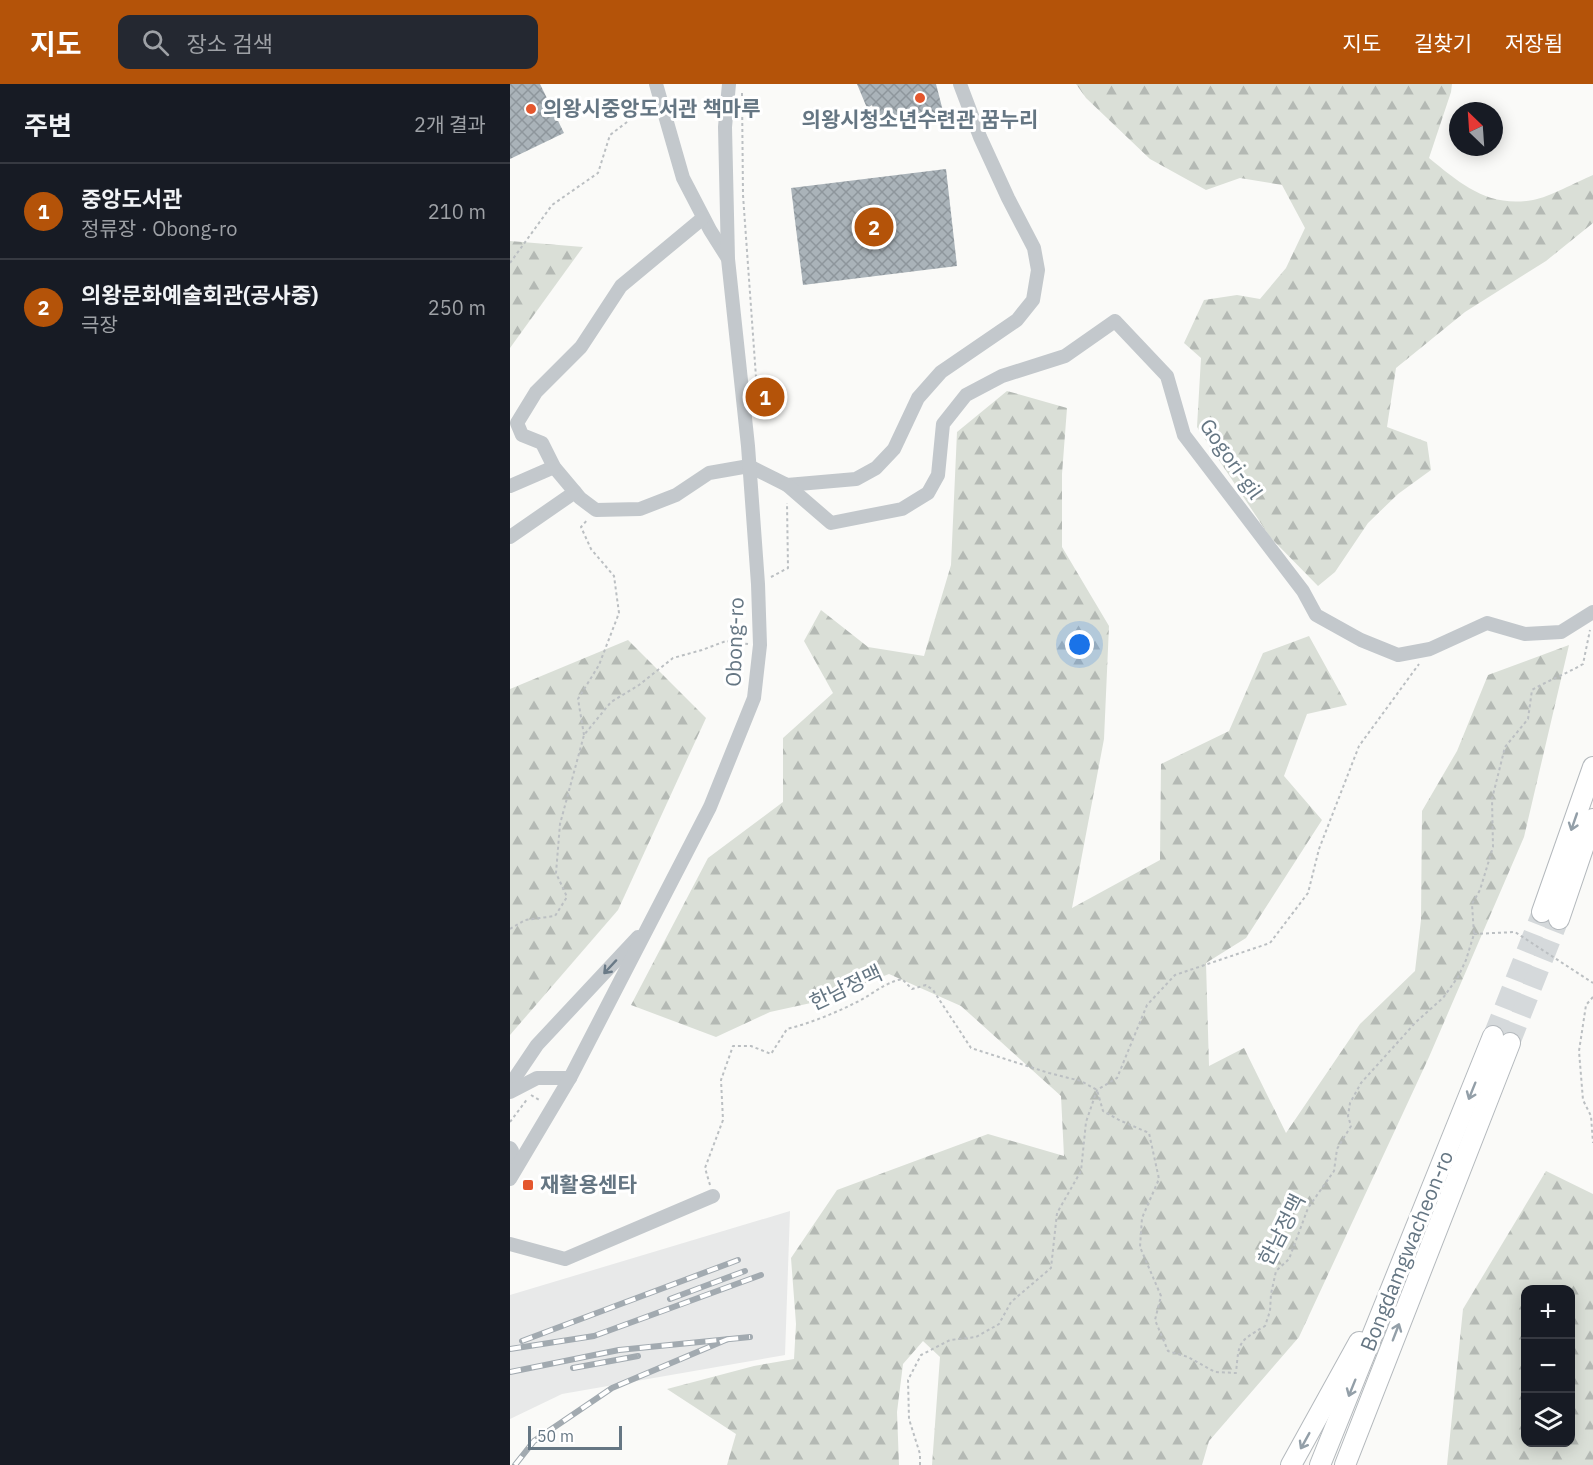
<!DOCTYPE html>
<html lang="ko">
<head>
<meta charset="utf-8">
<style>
  :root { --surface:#171b24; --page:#242831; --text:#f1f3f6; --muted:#9ea1a6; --line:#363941; --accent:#b45309 }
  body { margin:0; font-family:"IBM Plex Sans","Noto Sans KR",sans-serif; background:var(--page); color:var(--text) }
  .controls { position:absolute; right:18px; bottom:18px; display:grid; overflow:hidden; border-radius:12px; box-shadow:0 3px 15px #0003 }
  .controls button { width:54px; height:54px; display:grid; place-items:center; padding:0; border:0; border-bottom:2px solid var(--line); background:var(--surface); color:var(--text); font:30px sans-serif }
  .compass { position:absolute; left:939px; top:18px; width:54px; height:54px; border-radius:50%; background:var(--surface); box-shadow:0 3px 15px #0003; rotate:335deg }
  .scale { position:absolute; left:18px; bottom:15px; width:94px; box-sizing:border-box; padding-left:6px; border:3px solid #657683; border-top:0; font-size:16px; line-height:21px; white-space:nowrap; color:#657683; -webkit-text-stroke:4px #fff; paint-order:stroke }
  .you { position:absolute; left:570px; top:561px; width:21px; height:21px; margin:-15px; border:4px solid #fff; border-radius:50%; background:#1a73e8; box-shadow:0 0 0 9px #1a73e833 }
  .badge { display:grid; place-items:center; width:39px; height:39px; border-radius:50%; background:var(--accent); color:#fff; font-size:20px; font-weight:700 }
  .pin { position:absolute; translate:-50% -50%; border:3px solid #fff; box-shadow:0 2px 6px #0006 }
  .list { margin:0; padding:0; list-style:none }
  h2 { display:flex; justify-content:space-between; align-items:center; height:78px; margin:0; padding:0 24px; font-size:26px }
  h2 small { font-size:20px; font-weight:400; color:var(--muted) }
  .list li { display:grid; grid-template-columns:39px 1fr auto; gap:18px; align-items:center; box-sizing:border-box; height:96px; padding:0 24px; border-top:2px solid var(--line) }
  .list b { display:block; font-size:22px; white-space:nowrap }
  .list p { margin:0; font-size:20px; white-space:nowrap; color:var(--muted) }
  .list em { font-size:20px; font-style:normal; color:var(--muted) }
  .icon { flex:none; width:33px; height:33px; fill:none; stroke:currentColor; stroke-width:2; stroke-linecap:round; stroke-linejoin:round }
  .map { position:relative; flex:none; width:1083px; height:1381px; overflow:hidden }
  header { display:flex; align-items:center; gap:36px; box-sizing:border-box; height:84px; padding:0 30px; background:var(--accent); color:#fff }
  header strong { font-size:28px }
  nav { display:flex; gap:33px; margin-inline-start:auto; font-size:21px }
  .search { width:420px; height:54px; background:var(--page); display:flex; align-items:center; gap:15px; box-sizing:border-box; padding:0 21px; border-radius:12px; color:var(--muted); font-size:22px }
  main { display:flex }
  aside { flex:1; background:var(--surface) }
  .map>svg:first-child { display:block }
  .built { fill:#e8e9e9 }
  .forest { fill:url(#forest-firs); fill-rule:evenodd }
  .building { fill:url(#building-cross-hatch) }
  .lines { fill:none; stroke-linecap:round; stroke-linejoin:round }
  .highway-tunnel { stroke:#d5d9db; stroke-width:20; stroke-dasharray:20 10; stroke-linecap:butt }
  .highway-casing { stroke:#b4b9bd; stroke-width:22 }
  .path { stroke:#bbbfc2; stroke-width:2; stroke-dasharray:3 3; stroke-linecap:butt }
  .minor { stroke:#c3c8cc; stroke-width:14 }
  .highway { stroke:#fff; stroke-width:20 }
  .rail-casing { stroke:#a2aab0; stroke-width:6 }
  .rail { stroke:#fff; stroke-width:4; stroke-dasharray:11; stroke-linecap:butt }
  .oneway { stroke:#939fa8 }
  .oneway2 { stroke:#6a7a87 }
  .poi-dot { fill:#e4572e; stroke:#fff; stroke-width:2 }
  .labels { text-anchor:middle; stroke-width:6; stroke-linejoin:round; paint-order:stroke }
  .poi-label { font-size:21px; font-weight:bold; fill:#657683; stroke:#fff; text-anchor:start }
  .street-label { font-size:21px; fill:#657683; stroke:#fff }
</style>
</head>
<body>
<header>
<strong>지도</strong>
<div class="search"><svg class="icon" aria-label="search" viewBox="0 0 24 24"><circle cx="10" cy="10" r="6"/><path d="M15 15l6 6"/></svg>장소 검색</div>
<nav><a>지도</a><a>길찾기</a><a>저장됨</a></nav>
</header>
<main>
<aside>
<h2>주변<small>2개 결과</small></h2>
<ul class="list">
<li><span class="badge">1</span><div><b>중앙도서관</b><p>정류장 · Obong-ro</p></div><em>210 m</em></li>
<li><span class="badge">2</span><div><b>의왕문화예술회관(공사중)</b><p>극장</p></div><em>250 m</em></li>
</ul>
</aside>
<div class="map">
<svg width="1083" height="1381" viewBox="0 0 1083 1381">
  <defs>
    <pattern id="forest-firs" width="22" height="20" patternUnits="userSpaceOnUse" patternTransform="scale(1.5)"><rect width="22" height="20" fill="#dadfd7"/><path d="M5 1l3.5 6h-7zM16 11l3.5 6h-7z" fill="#b4b9b4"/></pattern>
    <pattern id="building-cross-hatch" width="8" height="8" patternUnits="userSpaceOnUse" patternTransform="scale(1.5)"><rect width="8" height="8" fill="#aab3b9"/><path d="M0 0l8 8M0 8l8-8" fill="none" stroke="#8e969c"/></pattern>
  </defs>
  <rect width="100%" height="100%" fill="#fafaf8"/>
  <polygon class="built" points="280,1127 275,1271 52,1310 0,1335 0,1211"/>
  <g class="forest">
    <path d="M566,0h376l-1,8 -22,66c32,26 59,50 104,42 17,-3 43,-18 60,-25v48l-47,38 -81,51 -69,56 -9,59 40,15 4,28 -33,24 -30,29 -33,49 -17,14 -48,-49 -73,-110 4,-69 -17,-15 20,-43 33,-5 23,4 26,-31 19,-40 -23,-43 -42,-7 -34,12 -56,-31 -64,-61z"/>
    <polygon points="0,157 73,163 0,264"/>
    <polygon points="497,307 557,324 552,390 552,463 599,542 594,655 562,824 650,776 651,680 719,647 753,569 799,552 837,621 797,630 774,692 812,736 736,854 696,879 699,982 734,964 776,1049 850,940 905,887 911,836 912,727 947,667 978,591 1059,561 1014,753 919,973 789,1253 699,1357 692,1381 422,1381 430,1273 413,1257 393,1280 387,1328 389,1381 217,1381 226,1350 157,1305 244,1282 284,1275 286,1240 281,1174 327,1106 478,1050 554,1072 551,1012 451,922 379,890 310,917 260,928 206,953 121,921 198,774 273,718 273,654 323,609 294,557 311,526 358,563 414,572 441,481 447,348"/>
    <polygon points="118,556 196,634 108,826 0,951 0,605"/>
    <path d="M1036,1087l47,23v271h-146l16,-156zM1016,1206h44v152h-44z"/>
  </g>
  <g class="building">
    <polygon points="0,0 30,0 54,49 0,75"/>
    <polygon points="347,0 426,0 433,27 396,37 395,34 370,41 362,21 357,24"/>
    <polygon points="436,85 447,182 293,201 281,104"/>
  </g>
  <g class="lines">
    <g class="highway-tunnel">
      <polyline points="983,952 1032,828"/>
      <polyline points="1000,959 1049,835"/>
    </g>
    <g class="highway-casing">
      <g id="highway">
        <polyline points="1032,828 1083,683"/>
        <polyline points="1049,835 1083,735"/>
        <polyline points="781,1381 849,1258"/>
        <polyline points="810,1381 983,952"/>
        <polyline points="835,1381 1000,959"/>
      </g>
    </g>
    <g class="path">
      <polyline points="232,9 233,111 248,321"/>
      <polyline points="0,179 42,121 88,89 100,51 138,22"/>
      <polyline points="261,493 278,484 277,419"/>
      <polyline points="74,651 68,615 89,581 109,529 104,492 81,465 71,443 78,435"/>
      <polyline points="0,845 15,836 45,832 57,813 46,789 50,740 74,651 101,618 129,601 163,574 192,566 216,557 238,560"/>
      <polyline points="964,850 1005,848 1083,899"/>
      <polyline points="1083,913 1076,921 1069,967 1073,1016 1081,1032 1083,1059"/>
      <polyline points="21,1011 31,1017"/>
      <polyline points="0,1038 18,1014"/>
      <path d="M200,1101l-5,-17 18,-48 -2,-40 12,-34h18l20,8 16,-25c24,-6 48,-16 70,-27 16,-8 27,-19 45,-23l10,10 14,-4 7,5 38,58 78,25 32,8 16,9 6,21 16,9 30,13 10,46 -17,39 -2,29 21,49 -6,24 13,31 20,6 27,15 21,1c3,-32 2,-31 29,-47l5,-15 1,-17 5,-23 13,-12 19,-51 26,-37 3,-22 14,-23 -3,-10 2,-13 11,-20 55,-61 27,-24 15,-21 8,-17 8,-26 -2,-30 8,-14 13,-43 -1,-48 13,-52 23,-28 4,-29c17,-10 34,-16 51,-26l7,-34"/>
      <polyline points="410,1381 410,1370 399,1335 398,1296 411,1271 440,1256 466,1253 489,1240 501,1218 541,1184 547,1129 571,1087 576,1038 587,1006 607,994 637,921 665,891 760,859 798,809 809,765 849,662 909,580"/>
    </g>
    <g class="minor">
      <polyline points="146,0 173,94 200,146 217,173"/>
      <polyline points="193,134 111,202 71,263 26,308 7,339 12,351 32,359 44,383 70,414 86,426 130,425 166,411 199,389 239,382 277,401 346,395 366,384 384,365 408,314 431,288 507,236 523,216 528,186 524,164 498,114 470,53 450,0"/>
      <polyline points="277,401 321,439 392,425 418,409 428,391 433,340 456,311 492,292 555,272 605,237 657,292 674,351 793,507 806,531 851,556 888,571 920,565 977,539 1015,550 1051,548 1083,528"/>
      <polyline points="0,402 44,383"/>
      <polyline points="0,453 65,408"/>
      <polyline points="0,1001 27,961 128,853"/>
      <polyline points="0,1008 27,994 60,994"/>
      <polyline points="0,1064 2,1067 0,1074"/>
      <polyline points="0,1095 60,994 200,723 244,614 250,561 248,500 238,362 218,175 215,43 219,0"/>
      <polyline points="0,1160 55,1175 203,1112"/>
    </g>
    <use href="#highway" class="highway"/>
    <g class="rail-casing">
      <g id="rail">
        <polyline points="160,1215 235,1187"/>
        <polyline points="12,1257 228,1176"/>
        <polyline points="0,1265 84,1252 251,1191"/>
        <polyline points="63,1284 128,1272"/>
        <polyline points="0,1288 109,1266 240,1253"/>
        <polyline points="5,1381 24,1357 102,1304 218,1255"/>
      </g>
    </g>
    <use href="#rail" class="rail"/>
  </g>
  <defs><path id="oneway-shaft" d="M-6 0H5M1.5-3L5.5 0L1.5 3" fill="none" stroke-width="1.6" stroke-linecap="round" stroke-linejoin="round" transform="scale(1.5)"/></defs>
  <g class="oneway">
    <use href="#oneway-shaft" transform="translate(1064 738) rotate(109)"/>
    <use href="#oneway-shaft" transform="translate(962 1007) rotate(112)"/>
    <use href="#oneway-shaft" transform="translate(886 1248) rotate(-69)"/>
    <use href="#oneway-shaft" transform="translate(842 1304) rotate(112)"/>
    <use href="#oneway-shaft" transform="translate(795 1357) rotate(119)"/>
  </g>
  <use class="oneway2" href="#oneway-shaft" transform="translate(100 883) rotate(133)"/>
  <g class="poi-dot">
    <circle cx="410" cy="14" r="6"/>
    <circle cx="21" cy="25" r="6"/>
    <rect x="12" y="1095" width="12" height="12" rx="3"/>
  </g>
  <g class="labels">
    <g class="poi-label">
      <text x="33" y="32">의왕시중앙도서관 책마루</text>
      <text x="410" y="43" text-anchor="middle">의왕시청소년수련관 꿈누리</text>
      <text x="30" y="1108">재활용센타</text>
    </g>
    <g class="street-label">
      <text transform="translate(721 375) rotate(55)" y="7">Gogori-gil</text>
      <text transform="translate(225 558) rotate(-88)" y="7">Obong-ro</text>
      <text transform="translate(336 904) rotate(-25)" y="7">한남정맥</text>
      <text transform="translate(772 1146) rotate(-63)" y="7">한남정맥</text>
      <text transform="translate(897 1167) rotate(-68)" y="7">Bongdamgwacheon-ro</text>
    </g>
  </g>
</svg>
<div class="controls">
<button>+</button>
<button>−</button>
<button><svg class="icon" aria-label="layers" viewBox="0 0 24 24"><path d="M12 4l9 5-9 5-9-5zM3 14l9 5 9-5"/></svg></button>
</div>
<svg class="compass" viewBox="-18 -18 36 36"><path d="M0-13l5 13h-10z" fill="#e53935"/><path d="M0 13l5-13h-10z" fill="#9ea1a6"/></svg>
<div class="scale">50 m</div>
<div class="you"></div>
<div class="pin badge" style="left:255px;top:313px">1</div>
<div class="pin badge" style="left:364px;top:143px">2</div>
</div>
</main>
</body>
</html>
